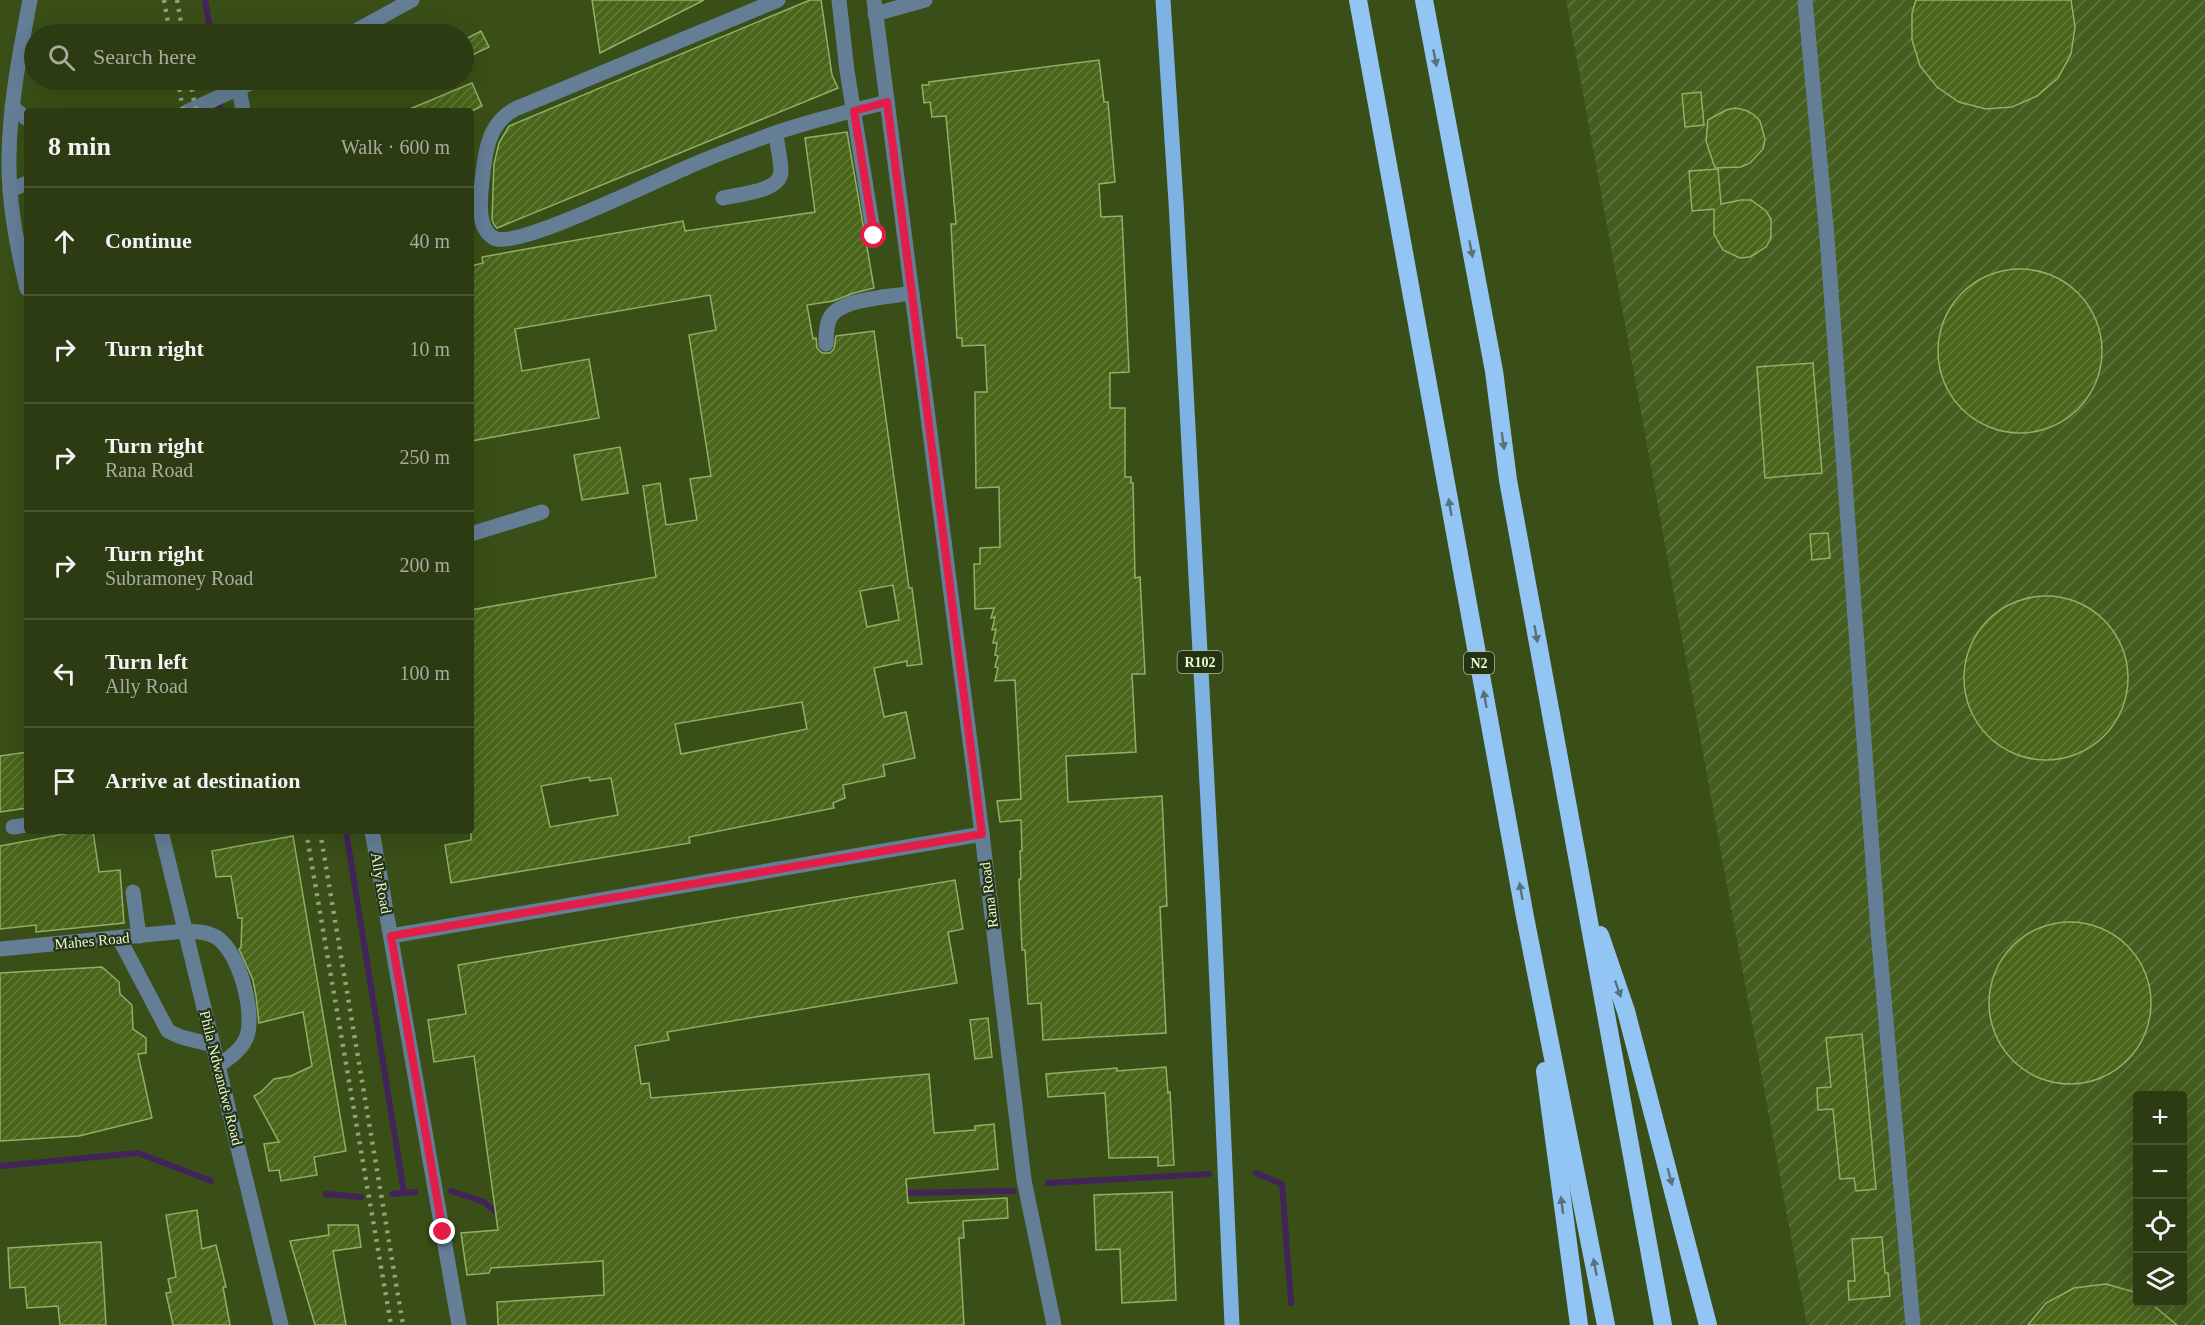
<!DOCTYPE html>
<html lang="en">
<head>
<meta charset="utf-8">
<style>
  :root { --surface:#2c3b11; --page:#38461f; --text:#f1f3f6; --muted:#a6ad9f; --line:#485531 }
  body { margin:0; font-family:"Times New Roman",serif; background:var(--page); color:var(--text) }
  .controls { position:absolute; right:18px; bottom:18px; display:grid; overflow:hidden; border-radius:6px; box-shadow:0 6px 24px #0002 }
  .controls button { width:54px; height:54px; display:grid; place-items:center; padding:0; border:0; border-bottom:2px solid var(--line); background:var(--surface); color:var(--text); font:30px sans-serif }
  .stop { position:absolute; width:18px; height:18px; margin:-14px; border:4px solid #e11d48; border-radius:50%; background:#fff }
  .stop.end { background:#e11d48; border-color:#fff; box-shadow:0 2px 6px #0008 }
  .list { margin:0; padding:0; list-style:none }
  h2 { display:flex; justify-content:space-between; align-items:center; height:78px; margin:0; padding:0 24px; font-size:26px }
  h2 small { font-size:20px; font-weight:400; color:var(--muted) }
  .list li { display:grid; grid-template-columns:39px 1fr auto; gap:18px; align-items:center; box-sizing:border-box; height:108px; padding:0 24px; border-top:2px solid var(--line) }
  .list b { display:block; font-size:22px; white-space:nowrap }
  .list p { margin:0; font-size:20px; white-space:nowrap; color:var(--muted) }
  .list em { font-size:20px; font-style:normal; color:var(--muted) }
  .icon { flex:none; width:33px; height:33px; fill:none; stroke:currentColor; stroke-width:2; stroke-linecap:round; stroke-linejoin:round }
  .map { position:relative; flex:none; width:2205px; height:1325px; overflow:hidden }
  .search { position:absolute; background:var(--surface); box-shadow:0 6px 24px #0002; left:24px; top:24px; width:450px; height:66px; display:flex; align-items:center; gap:15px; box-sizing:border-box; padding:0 21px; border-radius:33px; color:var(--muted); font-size:22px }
  .panel { position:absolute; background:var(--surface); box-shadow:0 6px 24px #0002; left:24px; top:108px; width:450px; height:726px; border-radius:6px }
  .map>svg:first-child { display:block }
  .industrial { fill:url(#industrial-furrows); fill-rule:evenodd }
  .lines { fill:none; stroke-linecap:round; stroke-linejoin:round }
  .stream { stroke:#42235a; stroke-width:6 }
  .building { fill:url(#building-hatch); stroke:#90b066; stroke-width:1.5; fill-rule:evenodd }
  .minor { stroke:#647e96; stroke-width:15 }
  .major { stroke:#7db2e3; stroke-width:15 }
  .highway { stroke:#93c5f4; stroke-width:18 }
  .rail { stroke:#91a475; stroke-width:4.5; stroke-dasharray:3 6; stroke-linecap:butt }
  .oneway { fill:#567478 }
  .route { stroke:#e11d48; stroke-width:8 }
  .labels { text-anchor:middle; stroke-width:4.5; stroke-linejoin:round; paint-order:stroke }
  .shield { fill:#253213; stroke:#adbd99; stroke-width:1.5 }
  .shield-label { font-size:14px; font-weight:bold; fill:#e7f9d3 }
  .street-label { font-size:15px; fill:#e7f9d3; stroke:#253213 }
</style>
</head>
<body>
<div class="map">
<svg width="2205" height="1325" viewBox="0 0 2205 1325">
  <defs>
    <pattern id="industrial-furrows" width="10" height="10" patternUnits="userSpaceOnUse" patternTransform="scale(1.5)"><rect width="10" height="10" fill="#455d1f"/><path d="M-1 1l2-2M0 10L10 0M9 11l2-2" fill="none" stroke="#60753f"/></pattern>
    <pattern id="building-hatch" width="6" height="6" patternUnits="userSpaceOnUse" patternTransform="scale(1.5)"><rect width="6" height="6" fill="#49651a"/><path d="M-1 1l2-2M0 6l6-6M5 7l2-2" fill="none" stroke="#637c3a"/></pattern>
  </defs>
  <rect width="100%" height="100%" fill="#3a4f17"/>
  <path class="industrial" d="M1566,0h639v1325h-398zM2138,1096h44v206h-44z"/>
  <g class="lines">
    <g class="stream">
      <polyline points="205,0 211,34"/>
      <polyline points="218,80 220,111"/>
      <polyline points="346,831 404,1193"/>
      <polyline points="0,1166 138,1153 211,1181"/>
      <polyline points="1256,1173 1282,1184 1291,1303"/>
      <polyline points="1048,1183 1209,1174"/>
      <polyline points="451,1191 484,1202 497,1213 501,1213"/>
      <polyline points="901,1193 1013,1191"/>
      <polyline points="326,1194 361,1197"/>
      <polyline points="392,1194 415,1192"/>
    </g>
  </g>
  <g class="building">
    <polygon points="592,0 704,0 600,53"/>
    <polygon points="810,0 821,0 832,75 838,88 497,228 495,226 492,220 494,164 499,143 509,126"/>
    <polygon points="1916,0 2071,0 2075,27 2071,54 2058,78 2037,96 2012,107 1986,109 1959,102 1937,87 1920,66 1912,40 1912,13"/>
    <polygon points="481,31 489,47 464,59 464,40"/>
    <polygon points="1099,60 1104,102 1108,102 1115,182 1099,184 1101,217 1122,216 1129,372 1110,373 1110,408 1125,408 1125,477 1131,477 1131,483 1133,483 1135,578 1140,577 1145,674 1132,674 1136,752 1066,756 1068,802 1162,796 1167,906 1160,907 1166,1033 1043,1040 1041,1003 1028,1004 1025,950 1022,950 1019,879 1021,879 1020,851 1022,851 1021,820 1000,822 997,801 1021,799 1015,680 995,681 998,668 995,667 998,656 995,655 997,643 993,643 996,629 992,630 995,617 991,618 994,608 975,609 974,564 980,564 980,548 1000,547 999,487 976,488 975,392 987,392 985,345 962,346 962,338 957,338 951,224 956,224 946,116 932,117 930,102 924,103 922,85 929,85 929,82"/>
    <polygon points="472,83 482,106 472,111 405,111"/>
    <polygon points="1701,92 1704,125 1685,127 1682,94"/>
    <polygon points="1735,108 1745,110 1753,114 1760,121 1765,139 1763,149 1750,163 1741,167 1715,168 1706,141 1708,120 1726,110"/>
    <path d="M847,132l27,156 -20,5 -21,8 -26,4 6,34 3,-1 1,10 5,5h8l4,-4 2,-13 38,-5 35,257h3l10,76 -15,2v-5l-33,7 10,49 22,-5 9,46 -32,7 2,11 -42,9 2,13 -12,5 1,5 -145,29 1,6 -239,40 -6,-38 26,-5v-230l185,-33 -13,-91 17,-3 6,42 31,-5 -7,-41 21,-3 -22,-141 27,-5 -6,-35 -195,34 7,42 67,-12 10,59 -128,23v-175l12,-3 -1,-6 201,-36 2,10 130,-19 -10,-74zM893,585l6,35 -32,7 -7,-36zM802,702l5,27 -126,25 -6,-30zM589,777l1,4 21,-3 7,37 -68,12 -9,-41z"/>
    <polygon points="1718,169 1721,204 1741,200 1751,200 1766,211 1771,219 1771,238 1766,247 1750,257 1740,258 1723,250 1714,234 1714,209 1692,211 1689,171"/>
    <circle cx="2020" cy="351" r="82"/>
    <polygon points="1813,363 1822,473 1765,478 1757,367"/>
    <polygon points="620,447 628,493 582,500 574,455"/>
    <polygon points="1828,533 1830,558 1812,560 1810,534"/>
    <circle cx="2046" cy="678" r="82"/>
    <polygon points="27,752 27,808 0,812 0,756"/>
    <polygon points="68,831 93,831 99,872 120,870 124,923 36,932 36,925 0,929 0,846 69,833"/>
    <polygon points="293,836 346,1151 314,1157 317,1175 281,1181 279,1170 269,1171 264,1144 279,1142 254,1096 261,1092 274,1079 291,1076 312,1066 303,1012 259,1023 256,996 253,980 239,949 241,948 242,918 238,918 231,876 216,877 212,851"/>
    <polygon points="955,880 963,929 948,932 957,983 667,1032 669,1040 635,1046 641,1084 649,1083 651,1098 929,1074 934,1133 975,1130 975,1126 994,1124 998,1169 906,1179 908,1203 1007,1198 1008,1218 963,1221 964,1238 959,1238 964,1325 498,1325 497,1302 604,1295 603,1261 491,1268 489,1273 467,1275 461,1233 498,1230 474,1056 434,1062 428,1020 466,1014 458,965"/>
    <circle cx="2070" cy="1003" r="81"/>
    <polygon points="102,967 119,982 120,994 132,1005 133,1029 146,1038 146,1053 138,1054 152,1118 79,1136 0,1141 0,973"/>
    <polygon points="988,1018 992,1057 975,1059 970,1020"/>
    <polygon points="1862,1034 1876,1189 1856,1191 1854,1178 1840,1179 1833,1109 1818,1110 1817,1088 1831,1087 1826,1038"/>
    <polygon points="1166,1067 1168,1093 1170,1092 1174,1165 1158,1166 1158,1157 1109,1158 1105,1093 1048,1097 1046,1074 1117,1068 1117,1071"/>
    <polygon points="1172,1192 1176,1300 1122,1303 1120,1249 1096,1250 1094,1195"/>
    <polygon points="197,1210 202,1249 216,1245 226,1287 223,1287 230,1325 173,1325 166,1293 171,1292 168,1279 176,1277 166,1215"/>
    <polygon points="328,1225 358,1225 361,1247 333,1251 346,1325 315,1325 290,1241 329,1235"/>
    <polygon points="1882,1237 1885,1273 1888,1273 1890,1296 1849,1300 1848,1281 1855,1281 1852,1239"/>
    <polygon points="101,1242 106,1325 60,1325 58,1306 27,1308 25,1287 10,1288 8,1248"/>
    <polygon points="2106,1284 2138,1293 2138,1302 2149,1302 2177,1325 2028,1325 2046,1303 2074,1288"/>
  </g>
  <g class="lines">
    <g class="minor">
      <path d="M778,0l-263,109c-22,12 -28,32 -31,56 -2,20 -11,62 10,73 22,12 165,-59 194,-71 29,-13 60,-24 90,-35 35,-12 73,-21 109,-30"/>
      <polyline points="839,0 847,71 874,236"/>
      <polyline points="874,0 982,834 1024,1180 1054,1325"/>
      <polyline points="1805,0 1827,237 1878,931 1913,1325"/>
      <polyline points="875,14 925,0"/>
      <polyline points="350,34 412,0"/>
      <polyline points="239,88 243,111"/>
      <polyline points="12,107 27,119"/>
      <polyline points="188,111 257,80"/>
      <polyline points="10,190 27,183"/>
      <path d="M723,198c15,-4 57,-6 58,-26 0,-12 -4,-26 -5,-39"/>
      <path d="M27,289c-10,-43 -19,-88 -18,-133 1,-53 11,-104 21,-156"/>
      <path d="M826,344c0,-9 0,-20 5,-28 13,-18 60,-19 81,-23"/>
      <polyline points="471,534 542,512"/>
      <polyline points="13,827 27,825"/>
      <polyline points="161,831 281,1325"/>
      <polyline points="372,831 459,1325"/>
      <polyline points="133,892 139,936"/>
      <polyline points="391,936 982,834"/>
      <polyline points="119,938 168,1031 181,1037 213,1045"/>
      <path d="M0,949l185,-18c11,1 21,0 31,6 23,14 39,74 31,99 -5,14 -18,22 -29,30"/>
    </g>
    <polyline class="major" points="1163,0 1176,202 1213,896 1232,1325"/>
    <g class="highway">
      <polyline points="1358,0 1525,917 1606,1325"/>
      <polyline points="1424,0 1494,371 1508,480 1663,1325"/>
      <polyline points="1600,935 1626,1011 1708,1325"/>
      <polyline points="1545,1071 1579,1325"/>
    </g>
    <g class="rail">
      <polyline points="164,0 170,34"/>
      <polyline points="177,0 183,34"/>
      <polyline points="178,80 183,111"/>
      <polyline points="190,80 196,111"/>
      <polyline points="306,831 391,1325"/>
      <polyline points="320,831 403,1325"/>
    </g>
  </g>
  <defs><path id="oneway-solid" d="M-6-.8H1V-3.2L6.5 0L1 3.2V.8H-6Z" transform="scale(1.5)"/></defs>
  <g class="oneway">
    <use href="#oneway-solid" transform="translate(1435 58) rotate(79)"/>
    <use href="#oneway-solid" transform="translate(1471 249) rotate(79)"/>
    <use href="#oneway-solid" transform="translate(1503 441) rotate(82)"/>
    <use href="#oneway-solid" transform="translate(1450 507) rotate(-100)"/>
    <use href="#oneway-solid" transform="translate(1536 634) rotate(80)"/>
    <use href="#oneway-solid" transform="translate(1485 699) rotate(-100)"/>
    <use href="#oneway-solid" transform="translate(1521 891) rotate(-100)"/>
    <use href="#oneway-solid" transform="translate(1618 989) rotate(71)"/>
    <use href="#oneway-solid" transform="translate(1670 1177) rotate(75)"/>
    <use href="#oneway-solid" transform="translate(1562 1205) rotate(-97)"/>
    <use href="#oneway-solid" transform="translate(1595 1267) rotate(-101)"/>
  </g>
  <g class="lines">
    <polyline class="route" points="443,1232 391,936 982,834 887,102 854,111 874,236"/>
  </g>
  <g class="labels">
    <g class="shield">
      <rect x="1177.5" y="651" width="45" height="22" rx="4.5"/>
      <rect x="1464" y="652" width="30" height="22" rx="4.5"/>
    </g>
    <g class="shield-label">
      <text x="1200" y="667">R102</text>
      <text x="1479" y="668">N2</text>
    </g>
    <g class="street-label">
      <text transform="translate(381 883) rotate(80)" y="5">Ally Road</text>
      <text transform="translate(989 895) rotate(-97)" y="5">Rana Road</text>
      <text transform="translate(92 941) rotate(-5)" y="5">Mahes Road</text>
      <text transform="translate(221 1078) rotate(76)" y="5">Phila Ndwandwe Road</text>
    </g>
  </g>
</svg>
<div class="controls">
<button>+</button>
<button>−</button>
<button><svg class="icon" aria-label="locate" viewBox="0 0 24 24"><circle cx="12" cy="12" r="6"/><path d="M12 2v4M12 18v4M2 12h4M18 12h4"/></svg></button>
<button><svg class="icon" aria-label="layers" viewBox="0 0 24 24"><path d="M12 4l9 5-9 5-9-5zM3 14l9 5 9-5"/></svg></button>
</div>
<div class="stop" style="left:874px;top:236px"></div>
<div class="stop end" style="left:443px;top:1232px"></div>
<div class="search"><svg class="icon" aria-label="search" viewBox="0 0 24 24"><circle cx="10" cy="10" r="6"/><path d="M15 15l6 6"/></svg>Search here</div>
<section class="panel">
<h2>8 min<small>Walk · 600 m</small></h2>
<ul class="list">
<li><svg class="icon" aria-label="ahead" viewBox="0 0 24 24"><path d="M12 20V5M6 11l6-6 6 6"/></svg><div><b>Continue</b></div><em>40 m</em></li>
<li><svg class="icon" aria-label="right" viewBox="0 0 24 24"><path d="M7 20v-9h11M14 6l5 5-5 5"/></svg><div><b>Turn right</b></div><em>10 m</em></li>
<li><svg class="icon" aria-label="right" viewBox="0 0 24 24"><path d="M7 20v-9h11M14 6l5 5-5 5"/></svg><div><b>Turn right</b><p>Rana Road</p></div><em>250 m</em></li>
<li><svg class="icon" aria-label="right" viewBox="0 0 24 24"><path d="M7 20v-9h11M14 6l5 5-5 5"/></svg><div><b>Turn right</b><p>Subramoney Road</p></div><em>200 m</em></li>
<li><svg class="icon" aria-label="left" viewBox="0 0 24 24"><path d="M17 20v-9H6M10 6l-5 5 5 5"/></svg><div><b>Turn left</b><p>Ally Road</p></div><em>100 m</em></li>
<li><svg class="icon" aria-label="arrive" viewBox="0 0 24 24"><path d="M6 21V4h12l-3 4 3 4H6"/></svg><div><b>Arrive at destination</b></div></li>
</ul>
</section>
</div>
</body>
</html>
